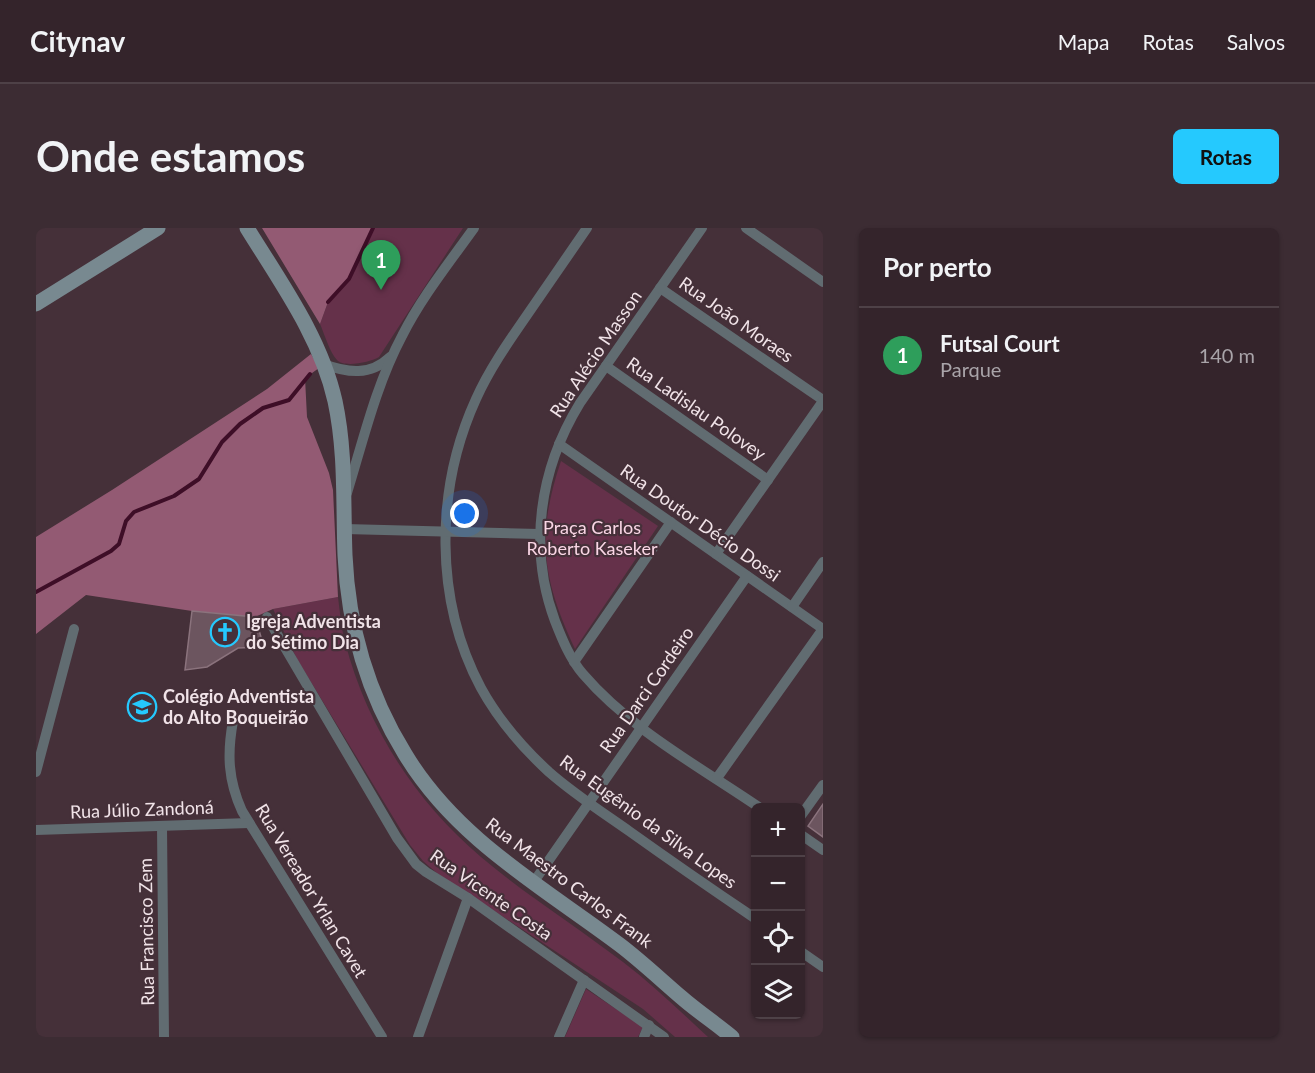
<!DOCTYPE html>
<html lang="pt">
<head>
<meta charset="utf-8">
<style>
  :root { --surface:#34242b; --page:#3c2c33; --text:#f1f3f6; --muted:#a9a4a9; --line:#4e4147; --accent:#25c9fe }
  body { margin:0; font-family:Lato,sans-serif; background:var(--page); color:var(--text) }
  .controls { position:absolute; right:18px; bottom:18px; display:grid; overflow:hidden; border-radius:9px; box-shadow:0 2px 4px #0004 }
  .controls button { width:54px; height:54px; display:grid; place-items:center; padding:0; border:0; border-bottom:2px solid var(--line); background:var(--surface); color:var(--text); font:30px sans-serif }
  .you { position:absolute; left:429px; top:286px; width:21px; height:21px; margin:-15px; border:4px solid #fff; border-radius:50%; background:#1a73e8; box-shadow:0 0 0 9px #1a73e833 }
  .badge { display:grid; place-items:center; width:39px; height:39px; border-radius:50%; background:var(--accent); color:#fff; font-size:20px; font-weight:700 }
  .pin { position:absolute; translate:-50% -50px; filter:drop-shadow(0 2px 3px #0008) }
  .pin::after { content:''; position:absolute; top:32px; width:21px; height:18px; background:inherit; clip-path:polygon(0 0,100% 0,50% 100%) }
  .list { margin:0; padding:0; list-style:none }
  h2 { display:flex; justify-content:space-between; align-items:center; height:78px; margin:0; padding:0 24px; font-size:26px }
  h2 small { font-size:20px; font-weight:400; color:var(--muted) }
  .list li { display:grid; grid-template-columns:39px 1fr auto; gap:18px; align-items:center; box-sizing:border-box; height:96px; padding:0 24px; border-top:2px solid var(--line) }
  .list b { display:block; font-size:22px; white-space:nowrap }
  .list p { margin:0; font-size:20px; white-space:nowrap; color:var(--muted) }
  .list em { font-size:20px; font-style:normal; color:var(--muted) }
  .icon { flex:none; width:33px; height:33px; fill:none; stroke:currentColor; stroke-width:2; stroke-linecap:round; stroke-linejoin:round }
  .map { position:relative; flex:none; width:787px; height:809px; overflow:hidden; border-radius:9px }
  header { display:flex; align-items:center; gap:36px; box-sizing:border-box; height:84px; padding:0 30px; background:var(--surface); border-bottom:2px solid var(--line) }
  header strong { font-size:28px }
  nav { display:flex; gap:33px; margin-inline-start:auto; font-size:21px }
  .intro { display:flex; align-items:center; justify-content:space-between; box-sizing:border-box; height:144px; padding:0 36px }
  h1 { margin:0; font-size:42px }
  .button { padding:15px 27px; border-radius:9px; background:var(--accent); color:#111; font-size:21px; font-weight:700 }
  main { display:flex; gap:36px; padding:0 36px }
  aside { flex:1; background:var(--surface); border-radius:9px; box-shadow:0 2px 4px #0004 }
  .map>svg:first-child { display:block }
  .green { fill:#65314a }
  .forest { fill:#935a73 }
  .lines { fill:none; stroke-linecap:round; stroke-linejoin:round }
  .stream { stroke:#3e0e27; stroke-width:4 }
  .building { fill:#6c555f; stroke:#8b737d; stroke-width:1.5 }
  .street { stroke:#616c71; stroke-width:10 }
  .secondary { stroke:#788990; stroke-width:15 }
  .labels { text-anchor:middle; stroke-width:4.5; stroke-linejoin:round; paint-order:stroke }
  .street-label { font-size:18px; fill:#f1e3e8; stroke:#453039 }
  .park-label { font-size:18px; fill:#fad6e5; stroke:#453039 }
  .poi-label { font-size:18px; font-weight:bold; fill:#f1e3e8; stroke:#453039; text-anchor:start }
</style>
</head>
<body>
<header>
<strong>Citynav</strong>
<nav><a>Mapa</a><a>Rotas</a><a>Salvos</a></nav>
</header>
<div class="intro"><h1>Onde estamos</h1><a class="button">Rotas</a></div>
<main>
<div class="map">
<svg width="787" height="809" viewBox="0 0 787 809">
  <rect width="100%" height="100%" fill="#453039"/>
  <g class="green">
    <path d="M337,0h90l-84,129c-8,5 -35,11 -42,3 -7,-7 -13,-27 -17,-36l8,-22 21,-23z"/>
    <path d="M525,233l97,65 -83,123c-33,-70 -39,-114 -14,-188z"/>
    <path d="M302,369c2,15 3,30 7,45 22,84 69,158 136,215 45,38 95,69 142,105 30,23 57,49 85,75h-33l-32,-28 -205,-135 -15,-13 -13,-16 -113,-186 -24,-50z"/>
    <polygon points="550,761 607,799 602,809 529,809"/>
  </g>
  <g class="forest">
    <polygon points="226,0 336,0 313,51 292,74 284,96"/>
    <polygon points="275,126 283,140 269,150 271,189 293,245 297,262 302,369 237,381 219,389 156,383 50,367 0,406 0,309 76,262 231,161"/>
  </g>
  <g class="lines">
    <g class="stream">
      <polyline points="292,74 313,51 337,0"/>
      <polyline points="0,364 75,323 83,316 90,293 98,284 138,268 163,251 186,214 204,196 227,180 253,172 274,146"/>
    </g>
  </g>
  <g class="building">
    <polygon points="156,383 219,389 228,419 202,420 171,439 149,442"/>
    <polygon points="787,576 787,609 772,598"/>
  </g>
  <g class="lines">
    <g class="street">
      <path d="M551,0c-21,30 -41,60 -62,90 -18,26 -36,52 -49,81 -41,90 -42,201 5,289 17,31 42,60 68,84 25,22 53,40 80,59 42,30 84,59 127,88"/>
      <path d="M666,0l-122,175c-41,67 -52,145 -25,218 7,18 15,38 28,53 47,55 117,93 177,134"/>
      <polyline points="710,0 787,54"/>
      <polyline points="624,60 787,172"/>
      <path d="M287,136c25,9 47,12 67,-7"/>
      <polyline points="570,138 732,252"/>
      <polyline points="523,216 787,401"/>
      <path d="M311,265c16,-52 29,-108 55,-157 19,-38 47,-73 72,-108"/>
      <polyline points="309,301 503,306"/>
      <polyline points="680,326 787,173"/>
      <polyline points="756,379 787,334"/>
      <polyline points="231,389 361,610 380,636 390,644 432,670 628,809"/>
      <polyline points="538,434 635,294"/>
      <path d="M197,493c-6,33 -5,59 9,90l140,226"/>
      <polyline points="0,544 38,401"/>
      <polyline points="681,550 787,401"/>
      <polyline points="764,589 787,557"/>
      <polyline points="126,598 128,809"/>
      <polyline points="0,602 213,595"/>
      <polyline points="764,606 787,622"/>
      <polyline points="497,655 711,348"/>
      <polyline points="764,723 787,739"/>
      <polyline points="382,809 432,670"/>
      <polyline points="523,809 548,752"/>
      <polyline points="608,809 613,797"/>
    </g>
    <g class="secondary">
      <path d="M211,0c34,55 74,110 88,173 11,51 8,103 10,154 3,71 23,139 60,199 51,85 138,133 215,191 21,16 40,34 61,52 16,14 34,26 51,40"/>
      <polyline points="0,76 122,0"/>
    </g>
  </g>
  <defs>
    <g id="church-ring" transform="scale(1.5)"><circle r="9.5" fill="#453039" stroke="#25c9fe" stroke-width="1.5"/><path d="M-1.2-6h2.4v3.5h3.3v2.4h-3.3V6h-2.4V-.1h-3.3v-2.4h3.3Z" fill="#25c9fe"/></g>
    <g id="school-ring" transform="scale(1.5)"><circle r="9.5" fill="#453039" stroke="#25c9fe" stroke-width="1.5"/><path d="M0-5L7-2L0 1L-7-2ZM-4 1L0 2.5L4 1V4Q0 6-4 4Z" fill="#25c9fe"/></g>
  </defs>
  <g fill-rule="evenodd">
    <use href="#church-ring" x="189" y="404"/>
    <use href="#school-ring" x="106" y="479"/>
  </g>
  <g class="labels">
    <g class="street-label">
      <text transform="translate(700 92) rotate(35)" y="6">Rua João Moraes</text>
      <text transform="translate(560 126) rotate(-56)" y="6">Rua Alécio Masson</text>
      <text transform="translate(660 181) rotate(35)" y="6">Rua Ladislau Polovey</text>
      <text transform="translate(664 295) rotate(35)" y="6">Rua Doutor Décio Dossi</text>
      <text transform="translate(611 462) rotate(-55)" y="6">Rua Darci Cordeiro</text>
      <text transform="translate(106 582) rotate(-2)" y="6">Rua Júlio Zandoná</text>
      <text transform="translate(612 594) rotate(36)" y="6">Rua Eugênio da Silva Lopes</text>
      <text transform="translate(533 655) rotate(37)" y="6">Rua Maestro Carlos Frank</text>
      <text transform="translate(275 663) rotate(59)" y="6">Rua Vereador Yrlan Cavet</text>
      <text transform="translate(455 667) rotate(35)" y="6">Rua Vicente Costa</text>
      <text transform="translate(111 704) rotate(-91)" y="6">Rua Francisco Zem</text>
    </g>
    <g class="park-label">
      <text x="556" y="306">Praça Carlos<tspan x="556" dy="21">Roberto Kaseker</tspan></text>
    </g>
    <g class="poi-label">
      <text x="210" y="400">Igreja Adventista<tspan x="210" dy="21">do Sétimo Dia</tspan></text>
      <text x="127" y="475">Colégio Adventista<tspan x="127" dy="21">do Alto Boqueirão</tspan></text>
    </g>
  </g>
</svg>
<div class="controls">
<button>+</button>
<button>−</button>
<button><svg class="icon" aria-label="locate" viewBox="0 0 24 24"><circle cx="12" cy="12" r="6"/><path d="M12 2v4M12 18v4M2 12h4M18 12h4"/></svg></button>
<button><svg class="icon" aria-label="layers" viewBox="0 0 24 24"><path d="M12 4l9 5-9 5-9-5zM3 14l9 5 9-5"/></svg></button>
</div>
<div class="you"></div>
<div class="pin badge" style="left:345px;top:62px;background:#2e9e5b">1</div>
</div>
<aside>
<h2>Por perto<small></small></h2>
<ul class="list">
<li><span class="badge" style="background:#2e9e5b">1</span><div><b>Futsal Court</b><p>Parque</p></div><em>140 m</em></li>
</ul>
</aside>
</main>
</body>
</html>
